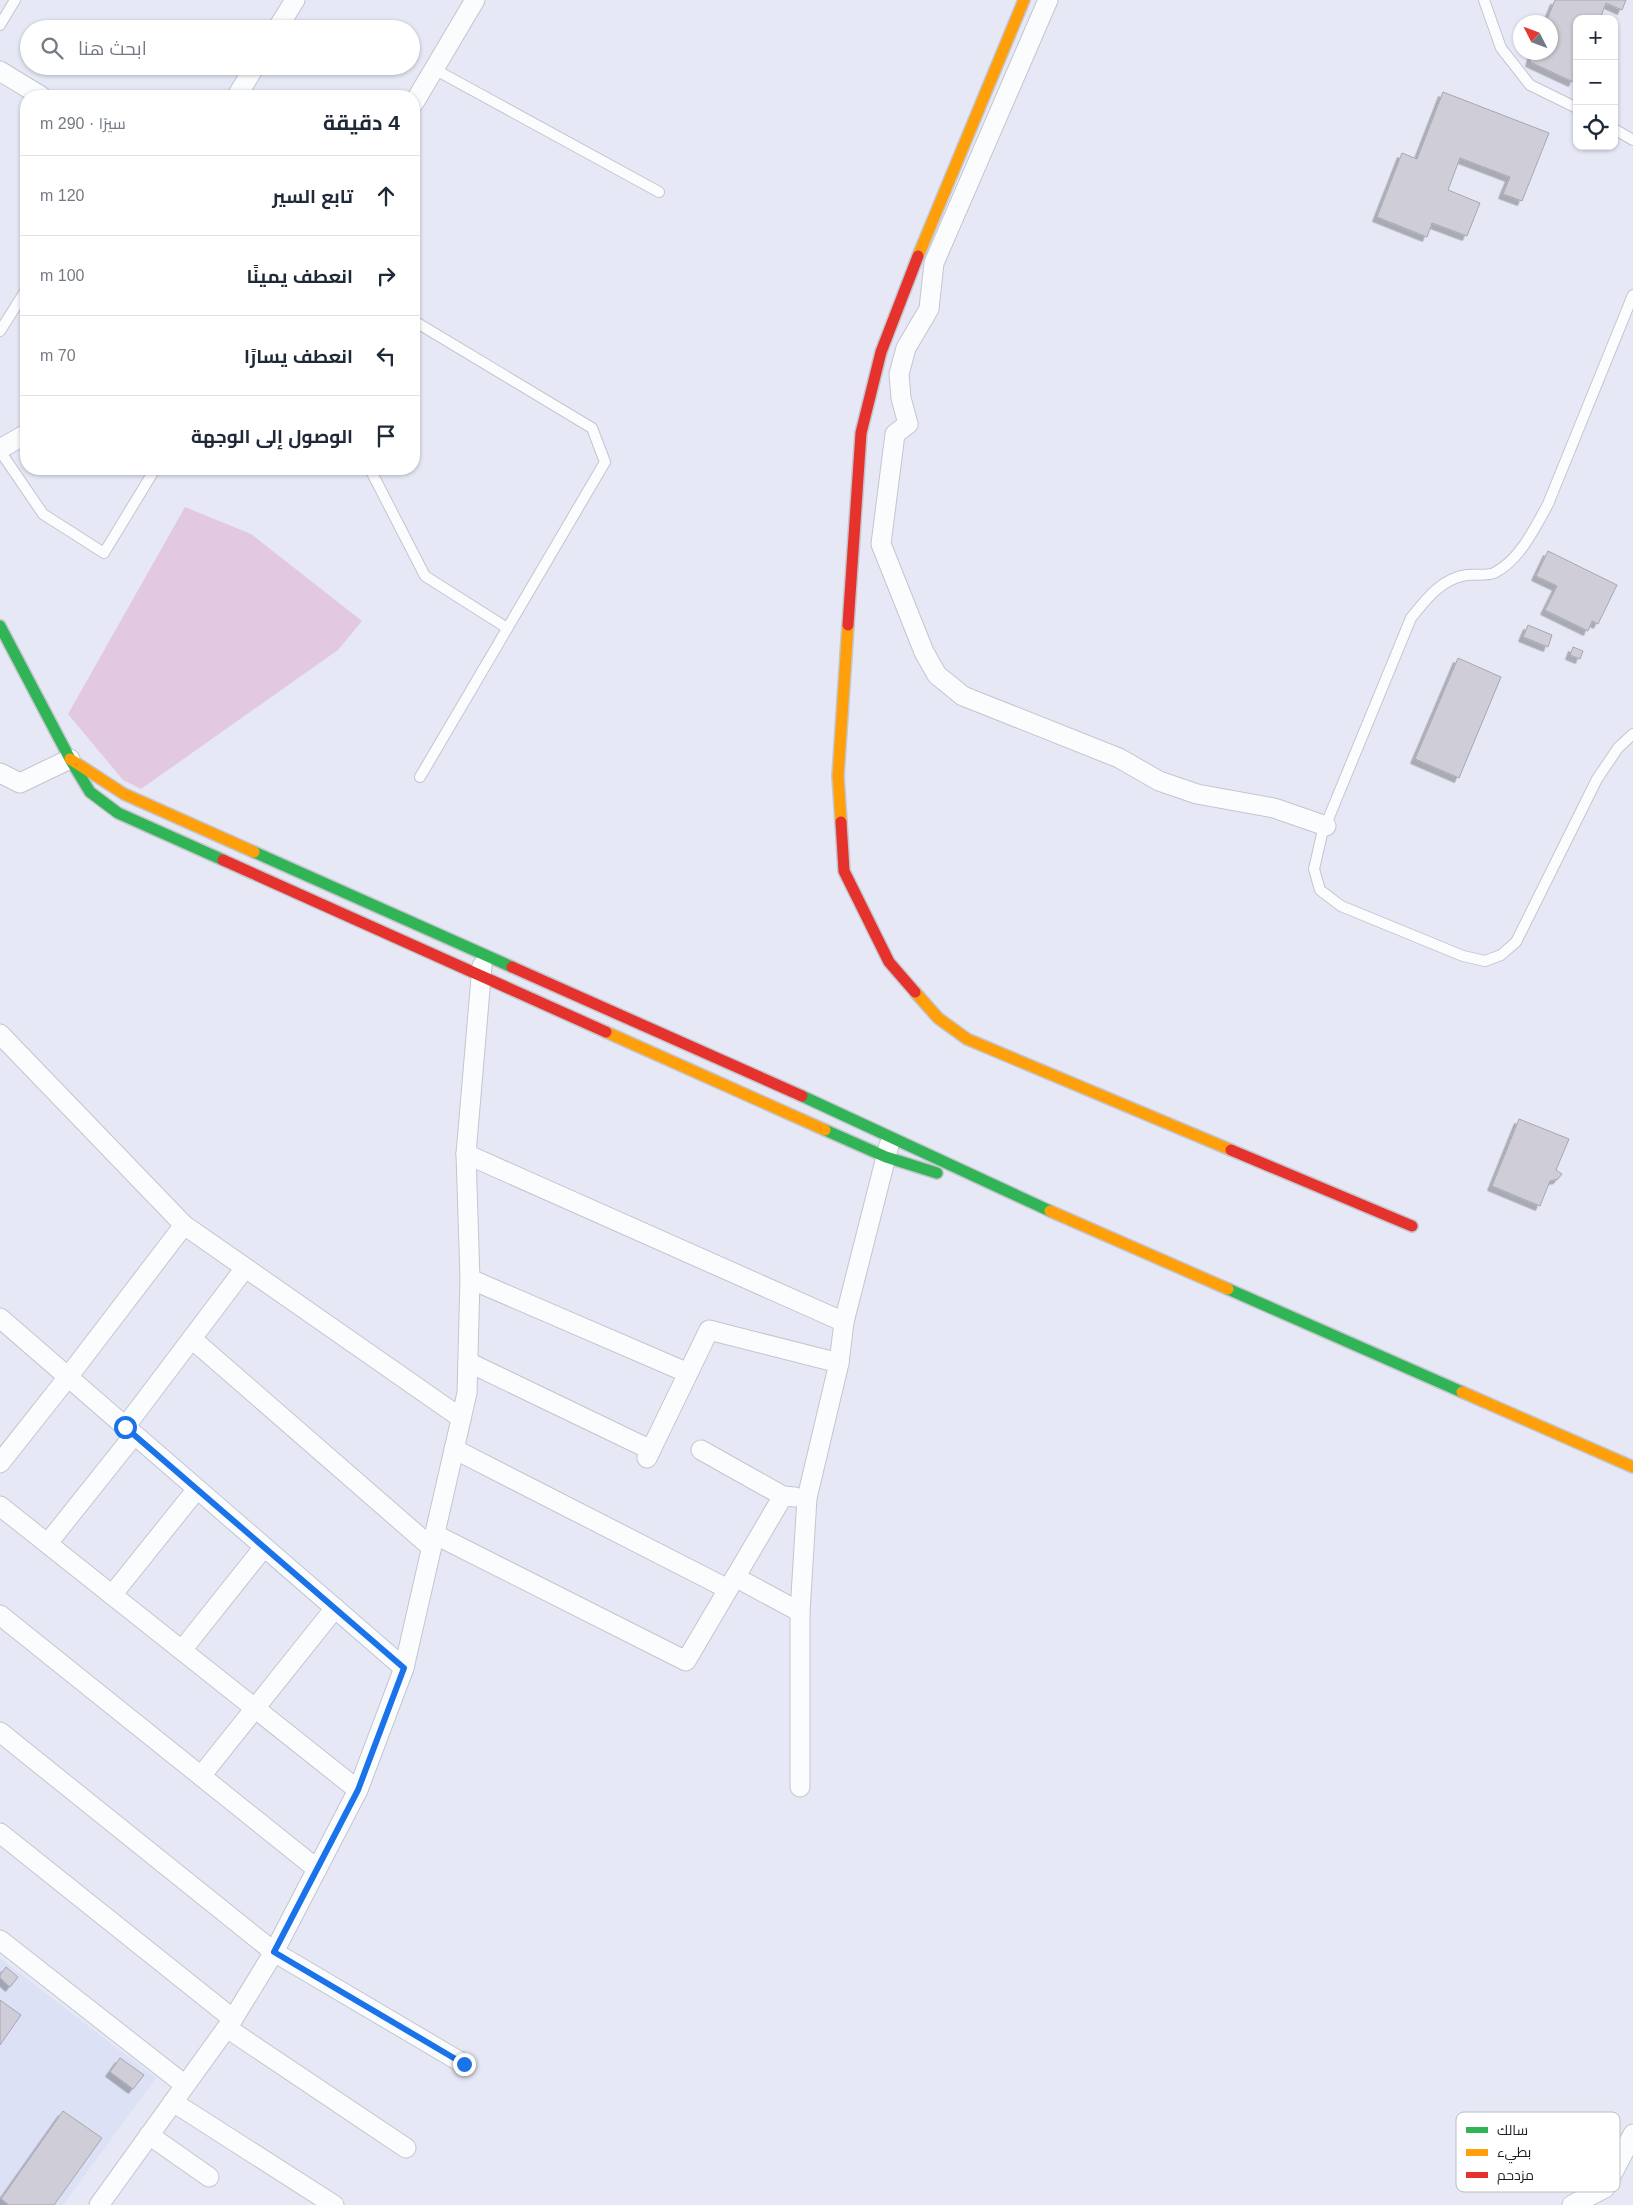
<!DOCTYPE html>
<html lang="ar">
<head>
<meta charset="utf-8">
<style>
  :root { --surface:#fff; --page:#f2f2f3; --text:#1f2937; --muted:#747a83; --line:#e0e1e3 }
  body { margin:0; font-family:Helvetica,Cairo,sans-serif; background:var(--page); color:var(--text); direction:rtl }
  .controls { position:absolute; right:15px; top:15px; display:grid; overflow:hidden; border-radius:10px; box-shadow:0 1px 4px #0004 }
  .controls button { width:45px; height:45px; display:grid; place-items:center; padding:0; border:0; border-bottom:1px solid var(--line); background:var(--surface); color:var(--text); font:25px sans-serif }
  .compass { position:absolute; left:1513px; top:15px; width:45px; height:45px; border-radius:50%; background:var(--surface); box-shadow:0 1px 4px #0004; rotate:312deg }
  .stop { position:absolute; width:15px; height:15px; margin:-11px; border:4px solid #1a73e8; border-radius:50%; background:#fff }
  .stop.end { background:#1a73e8; border-color:#fff; box-shadow:0 1px 5px #0008 }
  .list { margin:0; padding:0; list-style:none }
  h2 { display:flex; justify-content:space-between; align-items:center; height:65px; margin:0; padding:0 20px; font-size:21px }
  h2 small { font-size:16px; font-weight:400; color:var(--muted) }
  .list li { display:grid; grid-template-columns:32px 1fr auto; gap:15px; align-items:center; box-sizing:border-box; height:80px; padding:0 20px; border-top:1px solid var(--line) }
  .list b { display:block; font-size:19px; white-space:nowrap }
  .list em { font-size:16px; font-style:normal; color:var(--muted) }
  .icon { flex:none; width:28px; height:28px; fill:none; stroke:currentColor; stroke-width:2; stroke-linecap:round; stroke-linejoin:round }
  .map { position:relative; flex:none; width:1633px; height:2205px; overflow:hidden; direction:ltr }
  .search { position:absolute; background:var(--surface); box-shadow:0 1px 4px #0004; left:20px; top:20px; width:400px; height:55px; display:flex; align-items:center; gap:12px; box-sizing:border-box; padding:0 18px; border-radius:28px; color:var(--muted); font-size:19px }
  .panel { position:absolute; background:var(--surface); box-shadow:0 1px 4px #0004; left:20px; top:90px; width:400px; height:385px; border-radius:20px; direction:rtl }
  .map>svg:first-child { display:block }
  .built { fill:#dce1f6 }
  .green { fill:#e2c9e0 }
  .building { fill:#cfced8; stroke:#a7a6b0; filter:url(#shadow) }
  .lines { fill:none; stroke-linecap:round; stroke-linejoin:round }
  .lane-casing { stroke:#c3c5cf; stroke-width:12 }
  .street-casing { stroke:#c3c5cf; stroke-width:21 }
  .fast-casing { stroke:#c3c5cf; stroke-width:14 }
  .slow-casing { stroke:#c3c5cf; stroke-width:14 }
  .jam-casing { stroke:#c3c5cf; stroke-width:14 }
  .lane { stroke:#fbfcfe; stroke-width:10 }
  .street { stroke:#fbfcfe; stroke-width:19 }
  .fast { stroke:#30b455; stroke-width:11 }
  .slow { stroke:#ff9f0a; stroke-width:11 }
  .jam { stroke:#e5322d; stroke-width:11 }
  .route { stroke:#1a73e8; stroke-width:6 }
  .key { fill:#fff; stroke:#bbbcbe; stroke-width:1 }
  .key-label { font-size:14px; fill:#1d1f27 }
</style>
</head>
<body>
<div class="map">
<svg width="1633" height="2205" viewBox="0 0 1633 2205">
  <defs>
    <filter id="shadow"><feDropShadow dx="-4.5" dy="4.5" stdDeviation="0" flood-color="#0004"/></filter>
  </defs>
  <rect width="100%" height="100%" fill="#e6e9f5"/>
  <polygon class="built" points="0,1958 156,2078 63,2205 0,2205"/>
  <polygon class="green" points="185,507 251,534 362,621 338,650 141,789 123,780 68,714"/>
  <g class="building">
    <polygon points="1555,0 1626,0 1622,10 1606,3 1600,19 1577,19 1577,73 1573,82 1530,62 1533,52 1550,52 1550,22 1546,22"/>
    <polygon points="1443,92 1549,133 1522,201 1503,194 1510,177 1460,158 1448,190 1480,203 1467,236 1432,223 1427,237 1377,217 1402,153 1417,159"/>
    <polygon points="1548,551 1617,585 1598,624 1592,621 1588,631 1545,610 1557,586 1536,576"/>
    <polygon points="1528,625 1552,635 1548,647 1523,637"/>
    <polygon points="1573,647 1583,651 1580,659 1570,655"/>
    <polygon points="1458,658 1501,677 1459,778 1415,759"/>
    <polygon points="1519,1119 1569,1139 1556,1170 1562,1174 1558,1179 1550,1181 1540,1206 1492,1186"/>
    <polygon points="6,1967 18,1977 10,1987 0,1978 0,1975"/>
    <polygon points="0,2000 21,2015 0,2045"/>
    <polygon points="120,2058 144,2075 133,2089 110,2072"/>
    <polygon points="63,2111 102,2138 54,2205 9,2205 1,2199"/>
  </g>
  <g class="lines">
    <g class="lane-casing">
      <g id="lane">
        <polyline points="1484,0 1501,48 1530,85 1577,108"/>
        <polyline points="0,25 15,0"/>
        <polyline points="434,69 659,192"/>
        <polyline points="1614,129 1633,140"/>
        <path d="M1633,295l-85,209c-13,24 -29,57 -54,69 -7,3 -19,1 -27,2 -25,3 -41,24 -56,43l-89,216 -8,35 6,21 21,16 122,50 22,5 16,-6 15,-13 81,-163 21,-31 15,-14"/>
        <polyline points="414,321 592,428 605,462 420,777"/>
        <polyline points="0,331 26,290"/>
        <polyline points="0,451 43,514 104,553 155,469"/>
        <polyline points="370,469 425,576 507,628"/>
      </g>
    </g>
    <g class="street-casing">
      <g id="street">
        <polyline points="1048,0 934,263 929,309 906,348 899,374 901,398 908,424 895,434 881,544 924,652 937,675 963,696 1119,758 1159,781 1197,794 1274,808 1326,826"/>
        <polyline points="277,29 295,0"/>
        <polyline points="0,71 41,96"/>
        <polyline points="237,96 255,66"/>
        <polyline points="414,103 475,0"/>
        <polyline points="0,449 26,434"/>
        <polyline points="0,773 20,783 70,759"/>
        <polyline points="0,1034 184,1225 461,1418"/>
        <polyline points="466,1154 844,1322"/>
        <polyline points="470,1279 688,1373"/>
        <polyline points="0,1318 404,1668"/>
        <polyline points="192,1339 431,1547"/>
        <polyline points="468,1362 651,1450"/>
        <polyline points="125,1427 245,1268"/>
        <polyline points="454,1449 728,1589"/>
        <polyline points="701,1450 783,1496 795,1497"/>
        <polyline points="647,1458 709,1330 839,1363"/>
        <polyline points="0,1463 68,1377 184,1225"/>
        <polyline points="0,1506 358,1790"/>
        <polyline points="434,1534 686,1661 783,1496"/>
        <polyline points="48,1543 134,1435"/>
        <polyline points="735,1577 800,1612"/>
        <polyline points="112,1595 197,1489"/>
        <polyline points="0,1615 317,1869"/>
        <polyline points="182,1650 264,1547"/>
        <polyline points="0,1732 274,1952 464,2064"/>
        <polyline points="201,1776 335,1608"/>
        <polyline points="800,1787 800,1612 807,1498 839,1363 844,1322 889,1145"/>
        <polyline points="0,1833 233,2019"/>
        <polyline points="0,1940 185,2085"/>
        <polyline points="227,2028 406,2148"/>
        <polyline points="173,2102 334,2205"/>
        <polyline points="149,2135 209,2177"/>
        <polyline points="99,2205 233,2019 274,1952 358,1790 404,1668 467,1393 470,1279 466,1154 482,966"/>
        <polyline points="1572,2205 1605,2188 1633,2134"/>
      </g>
    </g>
    <g class="fast-casing">
      <g id="fast">
        <polyline points="0,626 70,759 90,792 118,813 223,860"/>
        <polyline points="254,852 512,967"/>
        <polyline points="802,1096 1050,1211"/>
        <polyline points="825,1130 886,1157 937,1173"/>
        <polyline points="1228,1289 1462,1392"/>
      </g>
    </g>
    <g class="slow-casing">
      <g id="slow">
        <polyline points="918,256 1024,0"/>
        <polyline points="70,759 124,794 254,852"/>
        <polyline points="841,822 838,776 848,625"/>
        <polyline points="915,992 938,1018 967,1039 1231,1150"/>
        <polyline points="606,1032 825,1130"/>
        <polyline points="1050,1211 1228,1289"/>
        <polyline points="1462,1392 1633,1467"/>
      </g>
    </g>
    <g class="jam-casing">
      <g id="jam">
        <polyline points="848,625 861,433 881,352 918,256"/>
        <polyline points="841,822 844,871 889,962 915,992"/>
        <polyline points="223,860 606,1032"/>
        <polyline points="512,967 802,1096"/>
        <polyline points="1231,1150 1412,1226"/>
      </g>
    </g>
    <use href="#lane" class="lane"/>
    <use href="#street" class="street"/>
    <use href="#fast" class="fast"/>
    <use href="#slow" class="slow"/>
    <use href="#jam" class="jam"/>
  </g>
  <g class="lines">
    <polyline class="route" points="125,1427 404,1668 358,1790 274,1952 464,2064"/>
  </g>
  <rect x="1456" y="2112" width="164" height="80" rx="8" class="key"/>
  <rect x="1466" y="2127" width="22" height="6" fill="#30b455"/>
  <rect x="1466" y="2149" width="22" height="7" fill="#ff9f0a"/>
  <rect x="1466" y="2172" width="22" height="6" fill="#e5322d"/>
  <g class="key-label">
    <text x="1497" y="2135">سالك</text>
    <text x="1497" y="2157">بطيء</text>
    <text x="1497" y="2180">مزدحم</text>
  </g>
</svg>
<div class="controls">
<button>+</button>
<button>−</button>
<button><svg class="icon" aria-label="locate" viewBox="0 0 24 24"><circle cx="12" cy="12" r="6"/><path d="M12 2v4M12 18v4M2 12h4M18 12h4"/></svg></button>
</div>
<svg class="compass" viewBox="-18 -18 36 36"><path d="M0-13l5 13h-10z" fill="#e53935"/><path d="M0 13l5-13h-10z" fill="#747a83"/></svg>
<div class="stop" style="left:125px;top:1427px"></div>
<div class="stop end" style="left:464px;top:2064px"></div>
<div class="search"><svg class="icon" aria-label="search" viewBox="0 0 24 24"><circle cx="10" cy="10" r="6"/><path d="M15 15l6 6"/></svg>ابحث هنا</div>
<section class="panel">
<h2>4 دقيقة<small>سيرًا · 290 m</small></h2>
<ul class="list">
<li><svg class="icon" aria-label="ahead" viewBox="0 0 24 24"><path d="M12 20V5M6 11l6-6 6 6"/></svg><div><b>تابع السير</b></div><em>120 m</em></li>
<li><svg class="icon" aria-label="right" viewBox="0 0 24 24"><path d="M7 20v-9h11M14 6l5 5-5 5"/></svg><div><b>انعطف يمينًا</b></div><em>100 m</em></li>
<li><svg class="icon" aria-label="left" viewBox="0 0 24 24"><path d="M17 20v-9H6M10 6l-5 5 5 5"/></svg><div><b>انعطف يسارًا</b></div><em>70 m</em></li>
<li><svg class="icon" aria-label="arrive" viewBox="0 0 24 24"><path d="M6 21V4h12l-3 4 3 4H6"/></svg><div><b>الوصول إلى الوجهة</b></div></li>
</ul>
</section>
</div>
</body>
</html>
